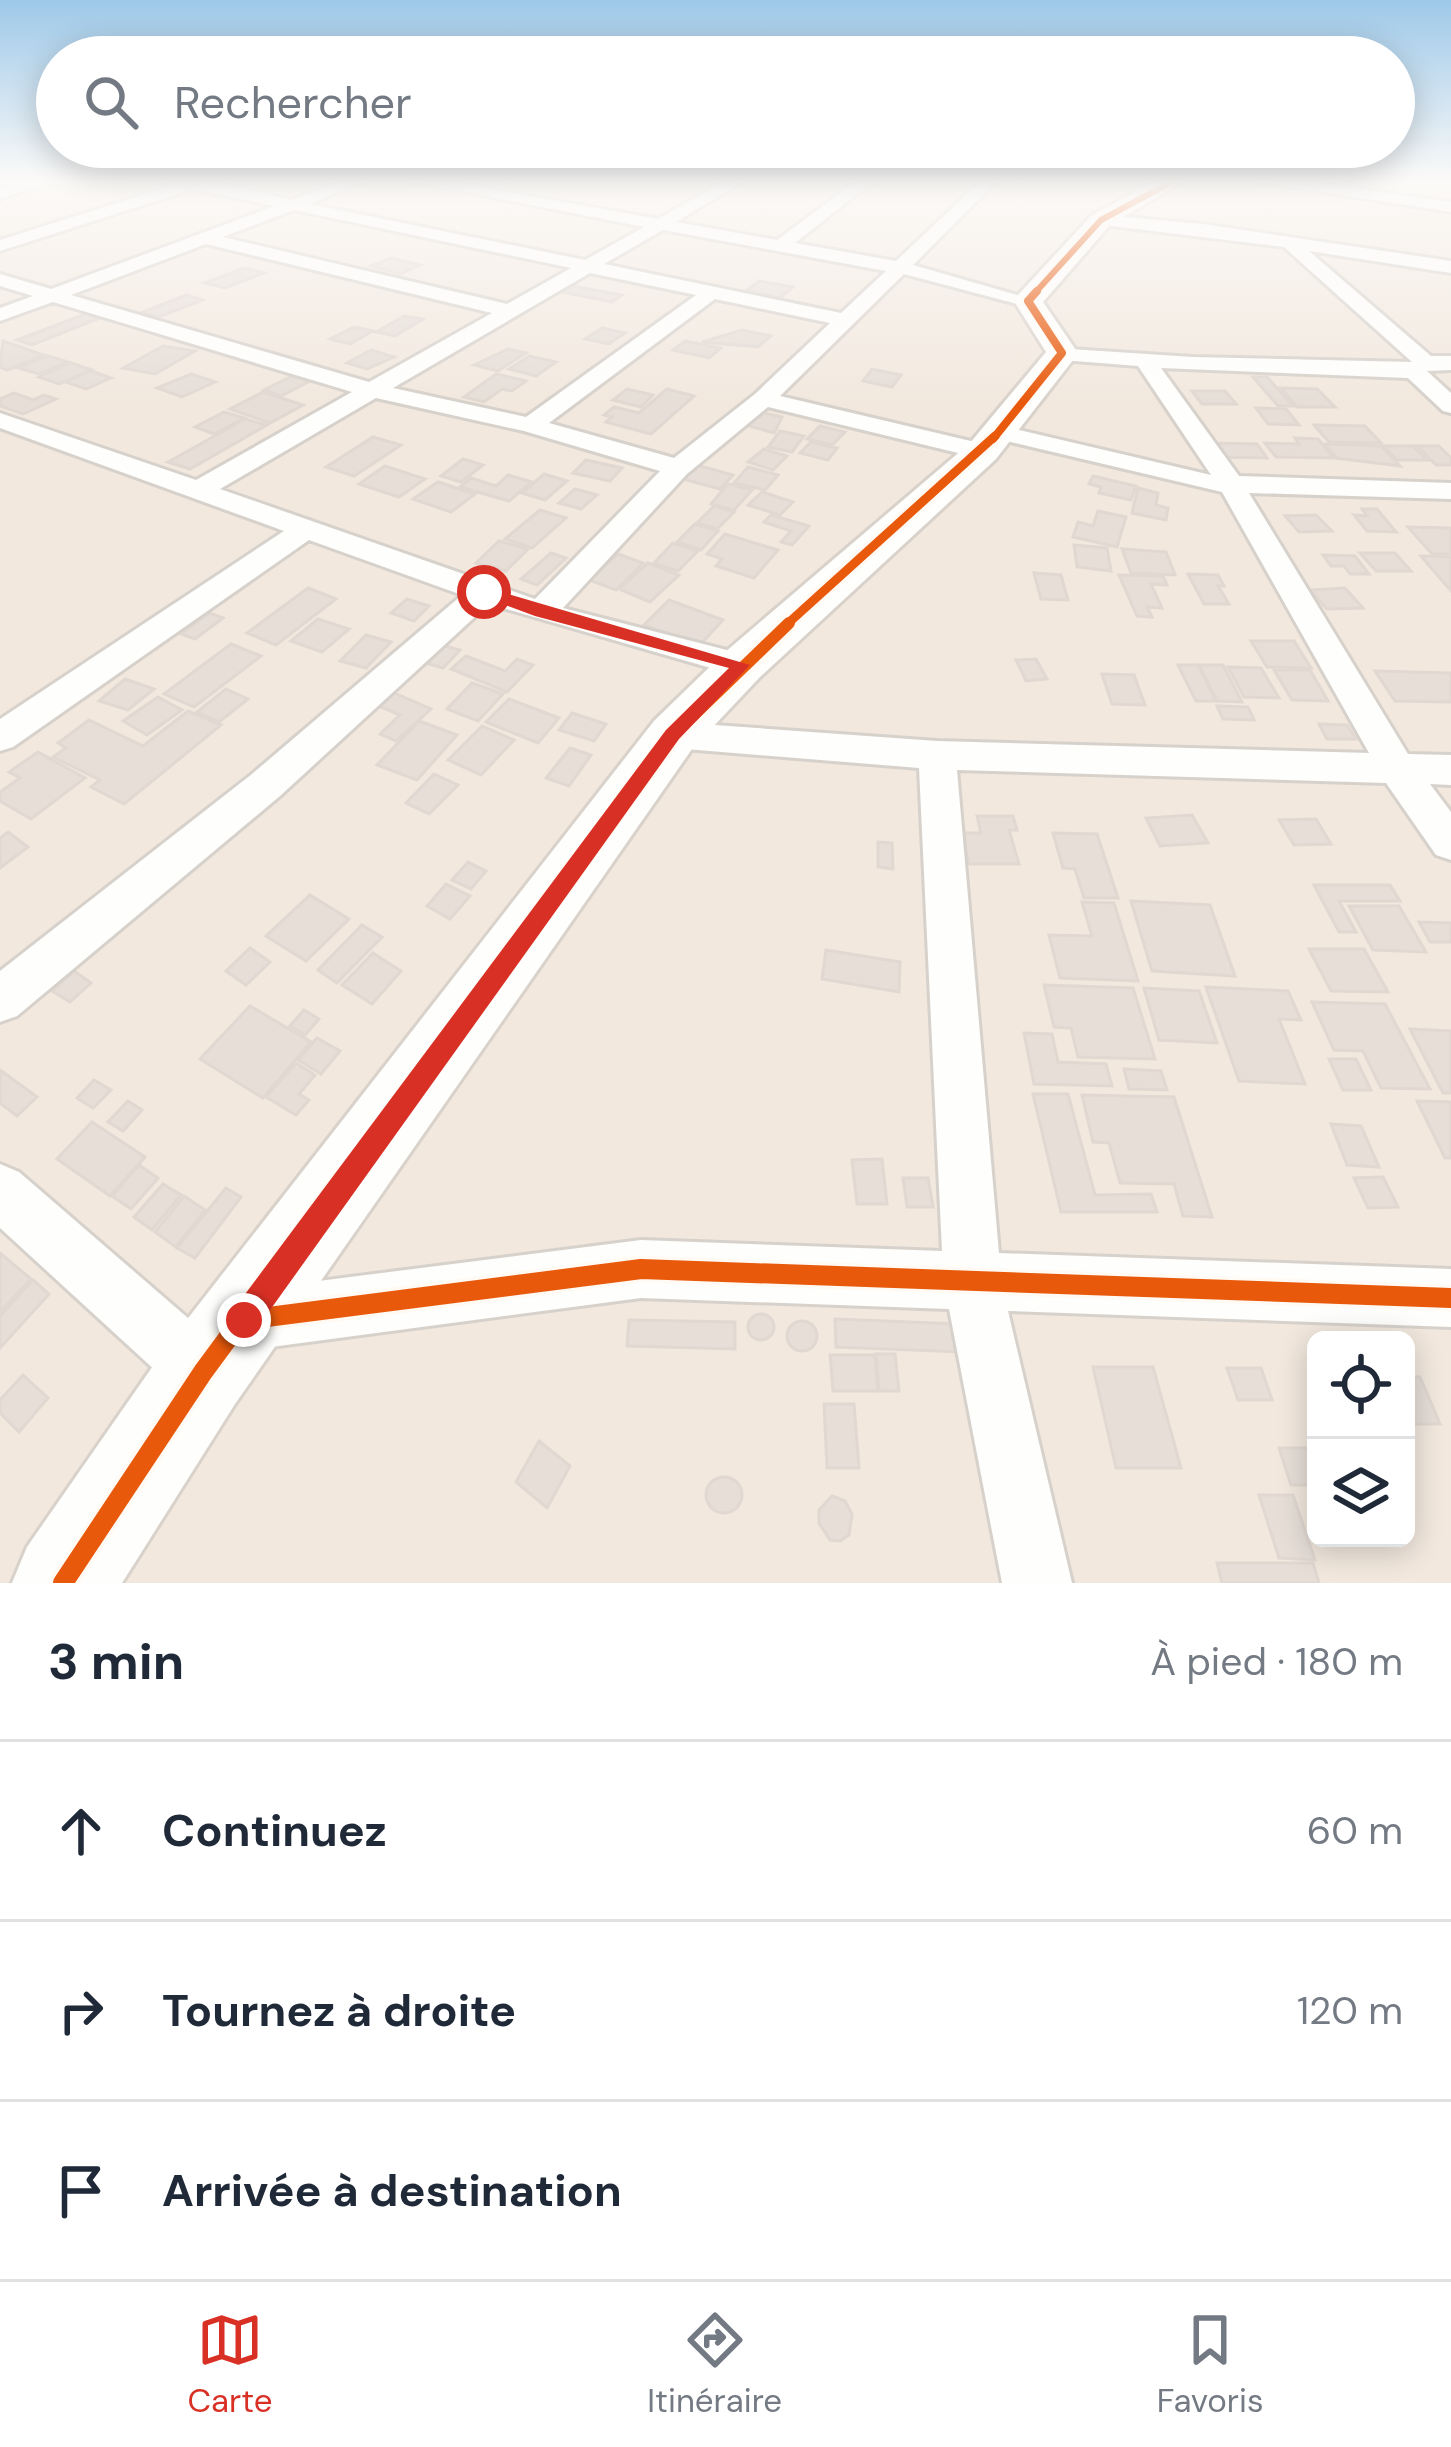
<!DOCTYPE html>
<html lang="fr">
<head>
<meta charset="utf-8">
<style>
  :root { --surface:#fff; --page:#f6f6f7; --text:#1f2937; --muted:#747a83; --line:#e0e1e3; --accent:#d93025 }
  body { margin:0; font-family:"DM Sans",sans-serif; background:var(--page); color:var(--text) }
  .controls { position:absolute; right:36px; bottom:36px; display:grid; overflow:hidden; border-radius:18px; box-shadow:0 6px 30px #0003 }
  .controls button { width:108px; height:108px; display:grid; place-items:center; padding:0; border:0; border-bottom:3px solid var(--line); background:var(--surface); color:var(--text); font:60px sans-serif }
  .stop { position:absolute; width:36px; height:36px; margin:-27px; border:9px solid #d93025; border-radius:50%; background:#fff }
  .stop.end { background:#d93025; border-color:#fff; box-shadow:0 3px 12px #0008 }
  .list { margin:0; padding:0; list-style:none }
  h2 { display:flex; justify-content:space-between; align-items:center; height:156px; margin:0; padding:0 48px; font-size:51px }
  h2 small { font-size:39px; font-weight:400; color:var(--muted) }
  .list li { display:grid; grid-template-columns:78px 1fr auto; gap:36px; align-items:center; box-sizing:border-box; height:180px; padding:0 48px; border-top:3px solid var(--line) }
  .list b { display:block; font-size:45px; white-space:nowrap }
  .list em { font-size:39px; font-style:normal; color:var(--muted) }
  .icon { flex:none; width:66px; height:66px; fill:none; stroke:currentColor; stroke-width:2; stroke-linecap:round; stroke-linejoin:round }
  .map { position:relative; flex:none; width:1451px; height:1583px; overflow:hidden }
  .search { position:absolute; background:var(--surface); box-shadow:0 6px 30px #0003; left:36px; right:36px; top:36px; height:132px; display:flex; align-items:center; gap:30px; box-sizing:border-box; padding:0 42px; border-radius:66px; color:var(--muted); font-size:45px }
  .sheet { height:696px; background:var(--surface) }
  nav { display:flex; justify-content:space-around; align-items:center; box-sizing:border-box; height:168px; border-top:3px solid var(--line); background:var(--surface); font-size:33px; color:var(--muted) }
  nav a { display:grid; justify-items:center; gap:6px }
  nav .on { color:var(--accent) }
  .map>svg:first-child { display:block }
  .residential { fill:#f2e8de; fill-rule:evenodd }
  .building { fill:#e6ded7; stroke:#e2d8d2; stroke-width:3 }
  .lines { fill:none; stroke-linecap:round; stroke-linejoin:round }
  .street-casing { stroke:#d7d1cb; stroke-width:6 }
  .secondary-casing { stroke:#d9d2cb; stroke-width:6 }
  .street { fill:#fefefd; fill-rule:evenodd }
  .secondary { fill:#fefefd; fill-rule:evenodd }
  .cycleway-far5-casing { stroke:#fffaf3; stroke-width:9 }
  .cycleway-far4-casing { stroke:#fffaf3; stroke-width:12 }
  .cycleway-far3-casing { stroke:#fffaf3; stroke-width:15 }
  .cycleway-far2-casing { stroke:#fffaf3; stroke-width:20 }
  .cycleway-far1-casing { stroke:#fffaf3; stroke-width:22 }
  .cycleway-casing { stroke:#fffaf3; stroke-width:27 }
  .cycleway-far5 { stroke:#e8590c; stroke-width:6 }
  .cycleway-far4 { stroke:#e8590c; stroke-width:8 }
  .cycleway-far3 { stroke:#e8590c; stroke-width:9 }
  .cycleway-far2 { stroke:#e8590c; stroke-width:12 }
  .cycleway-far1 { stroke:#e8590c; stroke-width:15 }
  .cycleway { stroke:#e8590c; stroke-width:20 }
  .route { fill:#d93025 }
</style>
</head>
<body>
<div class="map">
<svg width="1451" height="1583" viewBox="0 0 1451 1583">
  <rect width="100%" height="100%" fill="#f9f5f0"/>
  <path class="residential" d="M0,180h1451v1403h-1451zM1316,1340h90v198h-90z"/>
  <g class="building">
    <polygon points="391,258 420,265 400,274 371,266"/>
    <polygon points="244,268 264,273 225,288 205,283"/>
    <polygon points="759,281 793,287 780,298 746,291"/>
    <polygon points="572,286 622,295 612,302 562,292"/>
    <polygon points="186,295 203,300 159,317 143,312"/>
    <polygon points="85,314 100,318 32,345 17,340"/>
    <polygon points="404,316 423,319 395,336 376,332"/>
    <polygon points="354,327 373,331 350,344 330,339"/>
    <polygon points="602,328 625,333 609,344 585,339"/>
    <polygon points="742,330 771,336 758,347 702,342"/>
    <polygon points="3,341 44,355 7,370 0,367"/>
    <polygon points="685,341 721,348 709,358 673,350"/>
    <polygon points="163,346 195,351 155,374 123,368"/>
    <polygon points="508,349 526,353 498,371 474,365"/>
    <polygon points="371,350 394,357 367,369 347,363"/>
    <polygon points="48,356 68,362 39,374 18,368"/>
    <polygon points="529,356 556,362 536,376 509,369"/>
    <polygon points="71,363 92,370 59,384 39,377"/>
    <polygon points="872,369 901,375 892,387 863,381"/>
    <polygon points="91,371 111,378 86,389 66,382"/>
    <polygon points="191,374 215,382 182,397 157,388"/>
    <polygon points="496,374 526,381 512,391 502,389 484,402 464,397"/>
    <polygon points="292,376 310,381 281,396 264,390"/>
    <polygon points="1253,377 1267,377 1293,406 1278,406"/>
    <polygon points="1281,388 1317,389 1335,407 1297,407"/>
    <polygon points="627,389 653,395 641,407 613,400"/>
    <polygon points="667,389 694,396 651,434 606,422 612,417 604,415 614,407 639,413"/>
    <polygon points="1192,391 1225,391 1236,404 1202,404"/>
    <polygon points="263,392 303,405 270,423 230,409"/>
    <polygon points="14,393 33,400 44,395 56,399 23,414 0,406 0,399"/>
    <polygon points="1256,408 1286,409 1299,425 1268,424"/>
    <polygon points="224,412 244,418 214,434 195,427"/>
    <polygon points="760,412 782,417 774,433 746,425"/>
    <polygon points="245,419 267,425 190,469 168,462"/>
    <polygon points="1314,425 1365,426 1381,443 1329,442"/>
    <polygon points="820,426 845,432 832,445 807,439"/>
    <polygon points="780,431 804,436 792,452 768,447"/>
    <polygon points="373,437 401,445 354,476 326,467"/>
    <polygon points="1295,438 1318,439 1334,458 1276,457 1265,443 1299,444"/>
    <polygon points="811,442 837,448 828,460 800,453"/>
    <polygon points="1208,443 1257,444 1267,458 1217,457"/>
    <polygon points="1325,444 1381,446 1400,466 1336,458"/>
    <polygon points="1383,446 1413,446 1427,460 1397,460"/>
    <polygon points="1417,446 1439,446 1451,458 1451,465 1436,465"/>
    <polygon points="764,449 787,456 773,470 748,462"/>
    <polygon points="463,459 483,465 461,482 441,476"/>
    <polygon points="586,460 622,468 610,481 573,473"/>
    <polygon points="693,464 733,475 720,489 679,478"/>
    <polygon points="385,466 425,479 399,497 359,484"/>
    <polygon points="748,467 778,475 765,490 734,483"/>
    <polygon points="544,474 567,481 545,500 522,493"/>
    <polygon points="508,475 532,482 509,501 460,487 471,478 496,486"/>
    <polygon points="1093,476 1136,486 1131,500 1099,493 1101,487 1089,484"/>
    <polygon points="438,482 475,494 451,512 413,499"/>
    <polygon points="728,484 752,490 734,510 711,504"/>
    <polygon points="1138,488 1158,493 1156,505 1168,508 1166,520 1132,513"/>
    <polygon points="575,489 597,495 581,509 559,503"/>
    <polygon points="762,492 793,502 780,515 748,505"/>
    <polygon points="714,506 734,512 717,529 697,523"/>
    <polygon points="1362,509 1377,509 1396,532 1367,531 1354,515 1367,516"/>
    <polygon points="540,510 566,518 532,548 505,539"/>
    <polygon points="1098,511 1126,517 1117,547 1073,537 1078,522 1093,526"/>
    <polygon points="771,515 809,526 792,545 781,542 791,531 764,522"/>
    <polygon points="1316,515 1332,531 1299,532 1285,516"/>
    <polygon points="695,524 718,531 701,550 677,542"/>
    <polygon points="1408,527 1451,528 1451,554 1432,554"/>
    <polygon points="725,534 778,550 754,578 716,566 722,559 707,554"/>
    <polygon points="499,541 528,549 506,571 476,563"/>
    <polygon points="673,543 698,551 678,571 654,563"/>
    <polygon points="1074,545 1107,548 1111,571 1077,567"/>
    <polygon points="1122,549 1166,552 1175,575 1131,573"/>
    <polygon points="551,553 566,558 537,585 521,579"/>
    <polygon points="1360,553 1395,553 1411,571 1376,571"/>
    <polygon points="618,554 643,563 616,590 589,580"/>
    <polygon points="1323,555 1355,556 1369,574 1350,574 1344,566 1331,566"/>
    <polygon points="1421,556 1451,557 1451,591"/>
    <polygon points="648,563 679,575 650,602 619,589"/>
    <polygon points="1034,573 1061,575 1068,600 1041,599"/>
    <polygon points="1188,574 1218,575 1224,586 1218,586 1229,604 1204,604"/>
    <polygon points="1119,575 1163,576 1167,585 1151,584 1162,608 1147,607 1152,617 1137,616"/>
    <polygon points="308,588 336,599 276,645 247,633"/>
    <polygon points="1345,588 1363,608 1327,609 1310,590"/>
    <polygon points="407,599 429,606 414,621 391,613"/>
    <polygon points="669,600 723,620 699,646 644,625"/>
    <polygon points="209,613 223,618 195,639 181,634"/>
    <polygon points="318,619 349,629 322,652 291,641"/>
    <polygon points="366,635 391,642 366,668 340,661"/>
    <polygon points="1251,641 1294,641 1311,668 1267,667"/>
    <polygon points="231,644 261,656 194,707 164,694"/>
    <polygon points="438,644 460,650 443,668 422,662"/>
    <polygon points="466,656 505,671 517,659 533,665 507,692 451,669"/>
    <polygon points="1036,659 1047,679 1026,681 1016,660"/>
    <polygon points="1178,665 1198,665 1216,701 1196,701"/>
    <polygon points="1199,665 1223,665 1242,702 1217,701"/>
    <polygon points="1228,667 1261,668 1279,698 1244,697"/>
    <polygon points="1274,670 1310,670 1328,701 1292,700"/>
    <polygon points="1375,671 1451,673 1451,702 1395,701"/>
    <polygon points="1102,674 1134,675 1145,705 1112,704"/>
    <polygon points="125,679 154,689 128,710 99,701"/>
    <polygon points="472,683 503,694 478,721 447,709"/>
    <polygon points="226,689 248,699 219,722 197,712"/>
    <polygon points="390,691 431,709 396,741 380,734 400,715 374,704"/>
    <polygon points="158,697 182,710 147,735 123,721"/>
    <polygon points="509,699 559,718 538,743 486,722"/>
    <polygon points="1217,706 1248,707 1254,720 1223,719"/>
    <polygon points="188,711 221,725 124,804 91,787 100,780 53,757 66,748 58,743 89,720 143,746"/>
    <polygon points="572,713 606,724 594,741 559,730"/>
    <polygon points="419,721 457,735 417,780 377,765"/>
    <polygon points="1319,724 1347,725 1356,739 1327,739"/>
    <polygon points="482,726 514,740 481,775 448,760"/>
    <polygon points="570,748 591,755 569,786 546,778"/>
    <polygon points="38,752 85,778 31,819 0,801 0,792 20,778 9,772"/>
    <polygon points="434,774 458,785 429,814 406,803"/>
    <polygon points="1192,815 1208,843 1160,846 1146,818"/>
    <polygon points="977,816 1013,816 1017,830 1009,830 1019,864 969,864 962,833 981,833"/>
    <polygon points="1316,819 1331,844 1294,845 1279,820"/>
    <polygon points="8,832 28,847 0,868 0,838"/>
    <polygon points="1053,833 1097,834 1118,898 1084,898 1075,869 1063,868"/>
    <polygon points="878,842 892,843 893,869 878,867"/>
    <polygon points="468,862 486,871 471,889 452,880"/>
    <polygon points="446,884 470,896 450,919 427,906"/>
    <polygon points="1314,885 1390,885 1400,901 1339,901 1356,932 1339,932"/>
    <polygon points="310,895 349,919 306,961 266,936"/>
    <polygon points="1131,901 1210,905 1235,976 1152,971"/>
    <polygon points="1082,902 1114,903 1138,981 1060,978 1049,935 1092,936"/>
    <polygon points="1349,906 1399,906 1426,952 1373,950"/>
    <polygon points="1419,922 1451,923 1451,942 1430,942"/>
    <polygon points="362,925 382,937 337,983 318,970"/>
    <polygon points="250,948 270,962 246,985 226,971"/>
    <polygon points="1309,949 1364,949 1388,992 1331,991"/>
    <polygon points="826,950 900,962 899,992 822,979"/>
    <polygon points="373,953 401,971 372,1004 342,985"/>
    <polygon points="74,971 91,983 70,1002 52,991"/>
    <polygon points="1044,985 1133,988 1155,1059 1078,1057 1071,1028 1054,1027"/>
    <polygon points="1206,987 1288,991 1301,1020 1279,1019 1305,1084 1239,1081"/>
    <polygon points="1144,988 1199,991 1217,1043 1159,1040"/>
    <polygon points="1312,1002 1385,1004 1430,1089 1381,1088 1363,1051 1334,1050"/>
    <polygon points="250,1006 311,1042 263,1098 200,1059"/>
    <polygon points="304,1010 319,1019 305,1035 290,1026"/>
    <polygon points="1410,1029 1451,1031 1451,1093 1443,1093"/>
    <polygon points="1024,1033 1052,1034 1058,1062 1106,1064 1112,1086 1034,1084"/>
    <polygon points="317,1038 340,1051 321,1074 298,1060"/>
    <polygon points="1329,1059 1356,1059 1371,1090 1343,1090"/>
    <polygon points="296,1063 315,1075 299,1094 309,1100 296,1115 266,1097"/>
    <polygon points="1124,1069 1161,1071 1167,1090 1129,1089"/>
    <polygon points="0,1070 37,1097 17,1116 0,1103"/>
    <polygon points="94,1080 111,1090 93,1108 77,1098"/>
    <polygon points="1033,1094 1068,1094 1095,1195 1151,1194 1157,1212 1061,1212"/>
    <polygon points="1082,1095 1174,1097 1212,1217 1183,1216 1174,1184 1120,1183 1109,1143 1093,1142"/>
    <polygon points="128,1101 142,1110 123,1131 108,1122"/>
    <polygon points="1417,1101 1451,1102 1451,1158 1445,1158"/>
    <polygon points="92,1122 145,1157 110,1196 57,1159"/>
    <polygon points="1331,1124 1361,1126 1379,1167 1347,1165"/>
    <polygon points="882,1159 887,1204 857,1204 852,1160"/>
    <polygon points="139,1165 158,1178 131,1209 112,1196"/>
    <polygon points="1383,1177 1398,1207 1368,1208 1354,1178"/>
    <polygon points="903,1178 928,1178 933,1207 907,1207"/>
    <polygon points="163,1184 181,1195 152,1230 134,1217"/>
    <polygon points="226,1188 241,1197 195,1258 177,1248"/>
    <polygon points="184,1196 205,1210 176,1247 155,1232"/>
    <polygon points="0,1253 31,1279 0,1312"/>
    <polygon points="33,1280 49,1294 0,1348 0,1316"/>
    <circle cx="761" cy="1327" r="13"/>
    <polygon points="835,1319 958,1324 962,1352 836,1347"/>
    <polygon points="629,1320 735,1322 735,1349 627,1346"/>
    <circle cx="802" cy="1336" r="15"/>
    <polygon points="876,1354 895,1354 899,1391 879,1391"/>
    <polygon points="830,1355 875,1355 878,1391 833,1391"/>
    <polygon points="1093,1367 1153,1367 1181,1468 1116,1468"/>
    <polygon points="1227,1368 1261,1368 1272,1400 1238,1400"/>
    <polygon points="23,1375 48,1398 19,1432 0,1413 0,1400"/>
    <polygon points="1406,1377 1420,1377 1440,1424 1412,1424 1406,1409"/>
    <polygon points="824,1404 854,1404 859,1468 827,1468"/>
    <polygon points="539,1441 570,1466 547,1508 516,1482"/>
    <polygon points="1279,1448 1316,1448 1316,1485 1291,1485"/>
    <circle cx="724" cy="1495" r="18"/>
    <polygon points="1259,1495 1293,1495 1315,1560 1279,1558"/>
    <polygon points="832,1496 845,1501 852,1514 849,1535 840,1541 830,1540 819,1523 819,1510"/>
    <polygon points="1217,1563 1313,1563 1319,1583 1222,1583"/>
  </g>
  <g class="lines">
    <g class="street-casing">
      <g id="street">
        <polygon points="31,180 56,180 0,199 0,189"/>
        <path d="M163,180h45l83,20 54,-20h22l-57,24 275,56 59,-33 -238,-47h35l217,39 68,-39h19l-69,42 101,18 81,-60h17l-80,63 101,18 86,-81h16l-85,85 125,36 -10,6 -124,-33 -124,122 212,50 4,5 -4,5 -9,3 -215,-52 -81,67 -124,134 191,49 5,8 -5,8 -12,4 -253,-73 -209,192 -263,220 -17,6v-51l252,-197 210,-179 -153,-55 -296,207 -13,4v-32l284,-188 -284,-103v-15l196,67 156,-88 -299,-90 -53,19v-13l33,-12 -33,-10v-12l51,15 224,-83 -82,-17 -193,62v-11l174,-55zM294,210l277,58 -64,36 -284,-67zM663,230l223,41 -45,42 -237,-49zM206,244l286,69 -123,69 -298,-87zM590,273l106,22 -170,122 -133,-29zM715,299l115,24 -75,71 -81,64 -125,-35zM376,398l148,33 136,40 -125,128 -315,-110z"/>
        <polygon points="1248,180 1292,180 1451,202 1451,212"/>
        <polygon points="1101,215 1203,224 1451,261 1451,273 1309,251 1431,356 1451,356 1451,370 1427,371 1451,393 1451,413 1443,411 1408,378 1161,368 1239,476 1451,483 1451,499 1249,493 1408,754 1451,755 1451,785 1430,784 1451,812 1451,860 1436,855 1386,783 957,770 999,1253 1451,1269 1451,1327 1008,1311 1072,1583 1002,1583 949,1309 641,1298 248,1350 227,1341 218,1320 227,1299 248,1290 641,1240 942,1251 919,768 673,748 660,745 655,735 660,725 673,722 937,741 1369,753 1222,492 989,437 986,432 998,425 1211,475 1138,366 1062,360 1054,358 1054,348 1193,357 1412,362 1284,247 1095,224 1095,216"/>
        <polygon points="0,1164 19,1172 225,1350 234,1372 225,1394 203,1403 181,1394 0,1228"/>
      </g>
    </g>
    <g class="secondary-casing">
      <polygon id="secondary" points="1158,180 1186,180 1110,225 1043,302 1078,353 1073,360 996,459 760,677 692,749 235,1404 122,1583 12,1583 27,1547 171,1340 654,721 724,653 970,443 1046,352 1014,301 1018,295 1092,215"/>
    </g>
    <use href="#street" class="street"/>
    <use href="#secondary" class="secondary"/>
    <g class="cycleway-far5-casing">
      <polyline id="cycleway-far5" points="1034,294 1101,220 1175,180"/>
    </g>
    <g class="cycleway-far4-casing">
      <polyline id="cycleway-far4" points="993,439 1062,353 1028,301 1037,291"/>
    </g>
    <g class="cycleway-far3-casing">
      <polyline id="cycleway-far3" points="785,626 995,436"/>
    </g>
    <g class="cycleway-far2-casing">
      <polyline id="cycleway-far2" points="575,868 673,735 789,623"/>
    </g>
    <g class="cycleway-far1-casing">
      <polyline id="cycleway-far1" points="344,1181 577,865"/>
    </g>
    <g class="cycleway-casing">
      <g id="cycleway">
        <polyline points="244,1320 641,1269 1451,1298"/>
        <polyline points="63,1583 203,1372 346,1178"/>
      </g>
    </g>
    <use href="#cycleway-far5" class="cycleway-far5"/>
    <use href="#cycleway-far4" class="cycleway-far4"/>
    <use href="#cycleway-far3" class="cycleway-far3"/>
    <use href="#cycleway-far2" class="cycleway-far2"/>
    <use href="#cycleway-far1" class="cycleway-far1"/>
    <use href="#cycleway" class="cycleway"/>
  </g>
  <linearGradient id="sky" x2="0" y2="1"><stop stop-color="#9ec9e9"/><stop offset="0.45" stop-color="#fcfaf8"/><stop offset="1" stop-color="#fcfaf8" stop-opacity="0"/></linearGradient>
  <rect width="1451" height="402" fill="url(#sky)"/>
  <polygon class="route" points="484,587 750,665 679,739 255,1331 244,1335 234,1331 229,1320 234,1309 666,730 729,668 535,616 479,595 476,592"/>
</svg>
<div class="controls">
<button><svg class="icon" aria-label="locate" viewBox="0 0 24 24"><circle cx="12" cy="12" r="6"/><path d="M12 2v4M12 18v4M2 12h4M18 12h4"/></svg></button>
<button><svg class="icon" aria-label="layers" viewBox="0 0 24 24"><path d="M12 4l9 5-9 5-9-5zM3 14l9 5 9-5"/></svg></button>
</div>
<div class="stop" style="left:484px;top:592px"></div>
<div class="stop end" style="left:244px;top:1320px"></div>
<div class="search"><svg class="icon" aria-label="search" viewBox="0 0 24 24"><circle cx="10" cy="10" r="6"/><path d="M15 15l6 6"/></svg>Rechercher</div>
</div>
<section class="sheet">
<h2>3 min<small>À pied · 180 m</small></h2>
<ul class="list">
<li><svg class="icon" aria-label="ahead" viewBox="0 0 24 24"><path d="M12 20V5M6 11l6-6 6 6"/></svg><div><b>Continuez</b></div><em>60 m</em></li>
<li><svg class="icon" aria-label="right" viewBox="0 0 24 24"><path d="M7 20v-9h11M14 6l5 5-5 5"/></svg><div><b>Tournez à droite</b></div><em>120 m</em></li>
<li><svg class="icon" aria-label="arrive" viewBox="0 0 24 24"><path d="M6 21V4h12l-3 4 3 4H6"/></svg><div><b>Arrivée à destination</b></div></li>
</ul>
</section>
<nav>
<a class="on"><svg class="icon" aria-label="map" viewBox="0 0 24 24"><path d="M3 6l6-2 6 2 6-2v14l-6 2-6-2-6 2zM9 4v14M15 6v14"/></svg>Carte</a>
<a><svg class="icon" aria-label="directions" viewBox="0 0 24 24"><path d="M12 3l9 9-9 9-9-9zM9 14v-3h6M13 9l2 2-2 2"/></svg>Itinéraire</a>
<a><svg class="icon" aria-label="saved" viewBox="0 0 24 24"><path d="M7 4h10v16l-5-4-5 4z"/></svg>Favoris</a>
</nav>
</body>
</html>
